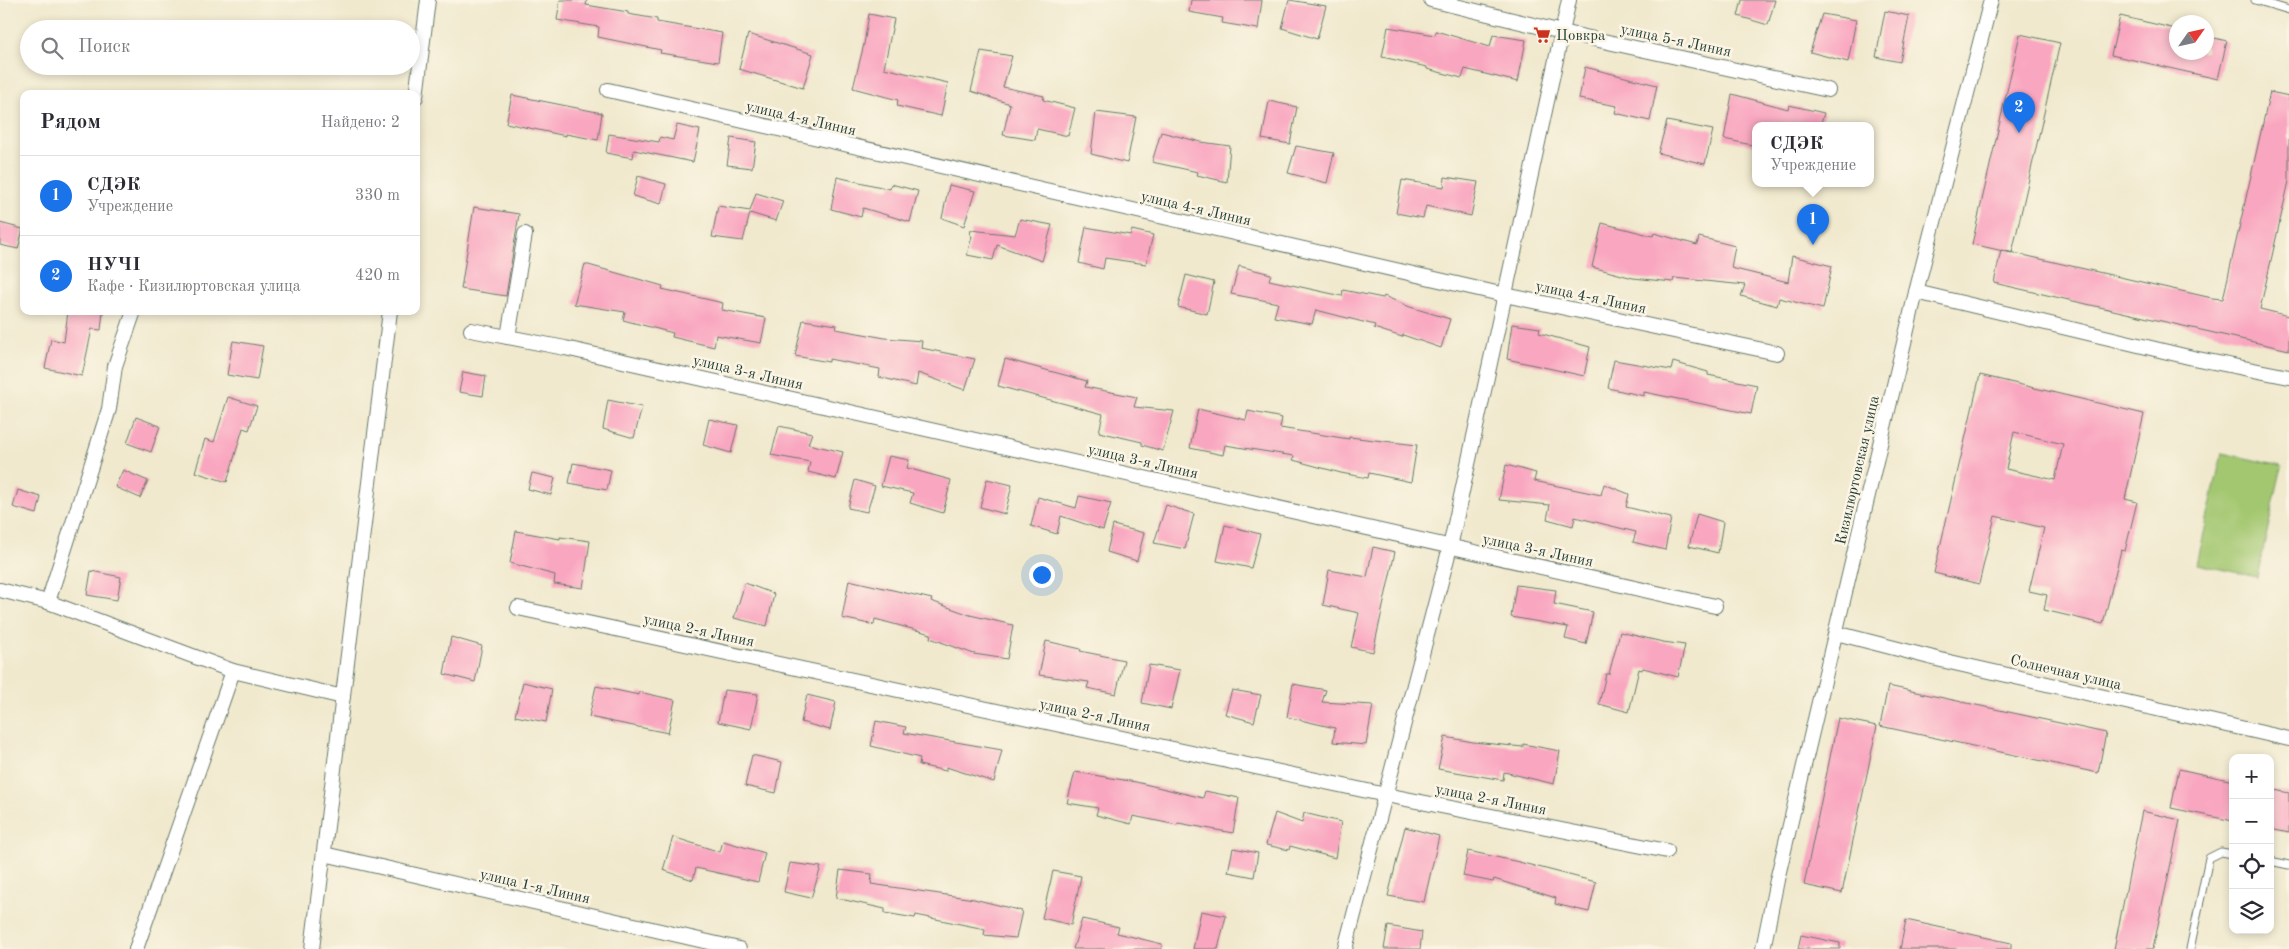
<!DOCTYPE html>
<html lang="ru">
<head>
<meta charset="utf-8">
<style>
  :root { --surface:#fff; --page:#f2f2f3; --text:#2b2b33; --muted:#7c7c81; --line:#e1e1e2; --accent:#1a73e8 }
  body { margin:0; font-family:"Old Standard TT",serif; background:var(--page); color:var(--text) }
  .controls { position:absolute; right:15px; bottom:15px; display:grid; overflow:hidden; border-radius:10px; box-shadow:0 2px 8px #0003 }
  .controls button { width:45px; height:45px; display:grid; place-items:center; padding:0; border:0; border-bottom:1px solid var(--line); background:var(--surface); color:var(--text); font:25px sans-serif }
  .compass { position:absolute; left:2169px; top:15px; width:45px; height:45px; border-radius:50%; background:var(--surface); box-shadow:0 2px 8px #0003; rotate:56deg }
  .you { position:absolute; left:1041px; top:574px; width:18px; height:18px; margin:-12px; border:4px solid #fff; border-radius:50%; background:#1a73e8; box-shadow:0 0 0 8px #1a73e833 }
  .badge { display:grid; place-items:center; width:32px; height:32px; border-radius:50%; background:var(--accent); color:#fff; font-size:16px; font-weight:700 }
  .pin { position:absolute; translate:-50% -41px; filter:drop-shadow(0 1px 2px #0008) }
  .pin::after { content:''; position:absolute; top:26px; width:18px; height:15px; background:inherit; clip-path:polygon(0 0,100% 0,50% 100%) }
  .popup { position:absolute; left:1752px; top:122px; width:122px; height:65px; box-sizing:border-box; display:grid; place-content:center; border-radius:10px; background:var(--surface); filter:drop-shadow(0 1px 4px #0005); font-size:16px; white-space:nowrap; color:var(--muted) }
  .popup b { font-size:19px; color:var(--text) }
  .popup::after { content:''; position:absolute; left:50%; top:100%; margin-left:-10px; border:10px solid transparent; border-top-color:var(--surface) }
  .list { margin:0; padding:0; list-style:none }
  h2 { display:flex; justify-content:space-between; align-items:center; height:65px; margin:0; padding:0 20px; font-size:21px }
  h2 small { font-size:16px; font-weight:400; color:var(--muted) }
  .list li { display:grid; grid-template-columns:32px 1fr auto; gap:15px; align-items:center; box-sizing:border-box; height:80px; padding:0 20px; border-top:1px solid var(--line) }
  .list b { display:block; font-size:19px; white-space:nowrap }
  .list p { margin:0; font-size:16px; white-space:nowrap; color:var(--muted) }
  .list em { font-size:16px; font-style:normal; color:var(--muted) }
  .icon { flex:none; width:28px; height:28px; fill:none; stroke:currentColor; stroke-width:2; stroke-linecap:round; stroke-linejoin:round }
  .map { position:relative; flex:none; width:2289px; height:949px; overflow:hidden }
  .search { position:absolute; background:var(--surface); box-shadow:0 2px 8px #0003; left:20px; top:20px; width:400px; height:55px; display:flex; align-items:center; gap:12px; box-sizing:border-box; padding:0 18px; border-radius:28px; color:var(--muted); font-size:19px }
  .panel { position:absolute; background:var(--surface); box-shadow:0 2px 8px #0003; left:20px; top:90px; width:400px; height:225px; border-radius:10px }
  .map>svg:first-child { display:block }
  .green { fill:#a3c770; stroke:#618252 }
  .building { fill:#f9a6c0; fill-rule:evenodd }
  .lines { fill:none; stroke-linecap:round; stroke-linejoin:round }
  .lane-casing { stroke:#68796a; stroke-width:9 }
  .street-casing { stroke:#68796a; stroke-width:16 }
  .lane { stroke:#fff; stroke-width:7 }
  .street { stroke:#fff; stroke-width:14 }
  .labels { text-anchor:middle; stroke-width:5; stroke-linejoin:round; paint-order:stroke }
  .poi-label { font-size:15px; fill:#1f3d34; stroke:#fcf5e5; text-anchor:start }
  .street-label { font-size:15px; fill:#1f3d34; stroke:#fcf5e5 }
</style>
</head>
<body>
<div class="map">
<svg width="2289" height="949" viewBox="0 0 2289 949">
  <rect width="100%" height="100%" fill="#fcf5e5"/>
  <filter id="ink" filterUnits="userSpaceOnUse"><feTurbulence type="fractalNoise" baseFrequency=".02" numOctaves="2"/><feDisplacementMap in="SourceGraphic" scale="10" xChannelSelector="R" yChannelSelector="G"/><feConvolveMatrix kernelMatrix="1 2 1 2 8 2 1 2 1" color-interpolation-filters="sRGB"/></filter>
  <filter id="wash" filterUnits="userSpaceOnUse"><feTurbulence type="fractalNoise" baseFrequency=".0096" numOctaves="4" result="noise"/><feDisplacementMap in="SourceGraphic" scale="20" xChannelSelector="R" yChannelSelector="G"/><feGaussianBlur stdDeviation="1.12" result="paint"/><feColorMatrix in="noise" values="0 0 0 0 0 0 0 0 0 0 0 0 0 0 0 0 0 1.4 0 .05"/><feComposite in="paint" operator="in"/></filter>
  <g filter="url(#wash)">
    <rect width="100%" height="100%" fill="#f0e9ce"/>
    <polygon class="green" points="2222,453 2282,466 2257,577 2197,564"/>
    <g id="blocks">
      <g class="building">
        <polygon points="560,0 587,0 586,5 628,12 628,14 657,19 657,22 722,33 718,62 660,53 661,50 598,37 599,27 557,20"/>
        <polygon points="1191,0 1262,0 1258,29 1222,23 1223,18 1189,12"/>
        <polygon points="1289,0 1326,6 1317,39 1282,28"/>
        <polygon points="1742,0 1775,0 1768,25 1738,16"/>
        <polygon points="1885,11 1909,16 1900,62 1876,57"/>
        <polygon points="869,14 894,19 884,68 948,83 941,116 897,106 898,100 853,88 864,44"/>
        <polygon points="1822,14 1856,20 1848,62 1810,52"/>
        <polygon points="2120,16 2176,29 2176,52 2206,52 2206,36 2227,41 2218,79 2111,55"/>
        <polygon points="1388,27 1435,35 1436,31 1490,47 1493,35 1526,40 1518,82 1465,69 1462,78 1427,69 1427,67 1382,57"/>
        <polygon points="748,34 813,54 803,88 739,69"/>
        <polygon points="2020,34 2060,43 2012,253 1972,244"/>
        <polygon points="981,51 1012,56 1003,87 1044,96 1043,100 1075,108 1068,136 1037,129 1035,140 1003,135 1010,104 971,91"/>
        <polygon points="1585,67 1657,85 1650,121 1615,113 1617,106 1579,99"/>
        <polygon points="2270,92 2289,96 2289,181 2260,309 2289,316 2289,350 1994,283 2001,250 2212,298 2223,299"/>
        <polygon points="1732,94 1788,109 1789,105 1824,113 1820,126 1756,126 1756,146 1724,139"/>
        <polygon points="512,95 602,113 598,140 566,134 566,136 506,123"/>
        <polygon points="1269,101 1297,107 1290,144 1262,139"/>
        <polygon points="1096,112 1136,117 1127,163 1091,154"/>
        <polygon points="1667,121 1713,130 1705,164 1658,153"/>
        <polygon points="677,125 700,130 693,162 634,150 633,158 606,153 609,134 659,142 660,137 673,140"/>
        <polygon points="1161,132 1201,142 1230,146 1227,182 1197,175 1198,172 1152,162"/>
        <polygon points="731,138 756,142 752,168 727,165"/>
        <polygon points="1296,146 1334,153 1327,183 1288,173"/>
        <polygon points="638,176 666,184 661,204 633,196"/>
        <polygon points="837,177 890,189 891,184 918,191 910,222 863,208 861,217 831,209"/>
        <polygon points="1445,177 1478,182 1471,216 1426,206 1423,218 1396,213 1402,180 1444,187"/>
        <polygon points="949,185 975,191 964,226 942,218"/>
        <polygon points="756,193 783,201 776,221 750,213 743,241 712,237 718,206 750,211"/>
        <polygon points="474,207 519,214 506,296 461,289"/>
        <polygon points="1020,219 1052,225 1042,261 997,245 993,260 967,255 972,236 970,235 971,230 1015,235"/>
        <polygon points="0,223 23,229 18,249 0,245"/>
        <polygon points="1602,223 1653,236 1654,233 1697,245 1699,237 1735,246 1731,268 1788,282 1792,256 1832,266 1823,309 1779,298 1777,306 1741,296 1745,285 1674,278 1673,282 1633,278 1592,267"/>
        <polygon points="1086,227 1130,235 1132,230 1153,235 1146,264 1105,258 1103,269 1079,263"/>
        <polygon points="585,264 663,286 662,289 723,303 722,310 766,318 761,343 716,335 714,347 672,337 673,333 623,320 625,312 574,304"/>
        <polygon points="1239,266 1271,274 1269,280 1342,296 1343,290 1383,298 1384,296 1410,307 1450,319 1441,348 1403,335 1402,337 1374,328 1375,325 1316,310 1312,324 1274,317 1278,303 1231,294"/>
        <polygon points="1186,275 1214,282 1207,314 1178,307"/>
        <polygon points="68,311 103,311 101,330 92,329 82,376 45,368 51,339 64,342"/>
        <polygon points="803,320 837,325 836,329 885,338 922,341 921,348 975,359 965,390 918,373 916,386 879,377 880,369 829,359 829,362 795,356"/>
        <polygon points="1512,324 1540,328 1539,333 1590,347 1584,376 1507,359"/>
        <polygon points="233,341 263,346 257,380 227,375"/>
        <polygon points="1005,359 1087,381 1085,387 1137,397 1134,407 1174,411 1163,451 1142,445 1142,442 1099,432 1103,414 998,386"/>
        <polygon points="1614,360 1671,370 1673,362 1708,372 1708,375 1757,385 1751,414 1644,392 1644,396 1608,388"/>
        <polygon points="463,372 486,376 483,396 459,392"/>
        <path d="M1980,375l164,39 -19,85 12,3 -12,49 -4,-1 -18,74 -59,-14 3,-15 -18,-4 15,-63 -49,-12 -16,68 -45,-11zM2014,432l49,12 -8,36 -49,-11z"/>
        <polygon points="228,397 257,406 249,430 243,428 227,482 195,472 205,439 214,442"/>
        <polygon points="608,400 642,407 634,438 603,429"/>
        <polygon points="1198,409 1246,420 1248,411 1282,418 1280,428 1349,439 1349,437 1417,445 1411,482 1369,473 1368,478 1341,473 1293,460 1294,456 1225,445 1223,455 1190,448"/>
        <polygon points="136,417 160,426 151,452 127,443"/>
        <polygon points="709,419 738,425 731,453 703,445"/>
        <polygon points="779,426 812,433 808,444 843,452 836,479 808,472 810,462 771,455"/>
        <polygon points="889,456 909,460 907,468 951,480 943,513 910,503 913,493 881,486"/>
        <polygon points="573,463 611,470 607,490 569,483"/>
        <polygon points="1506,465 1536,473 1534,481 1601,495 1604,484 1629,494 1626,507 1671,518 1665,550 1633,542 1636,532 1575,517 1573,526 1547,519 1550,505 1499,500"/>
        <polygon points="123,470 148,481 140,498 115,487"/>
        <polygon points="532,473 555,478 551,495 528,489"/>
        <polygon points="987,479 1012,485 1005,514 980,507"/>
        <polygon points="855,480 875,486 867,512 848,508"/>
        <polygon points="18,490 41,497 37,514 13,507"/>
        <polygon points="1079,496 1111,503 1103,530 1061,516 1057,534 1031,526 1038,497 1076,508"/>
        <polygon points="1166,505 1194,514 1185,549 1154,543"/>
        <polygon points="1697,514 1723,522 1718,553 1689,546"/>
        <polygon points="1113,525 1144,533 1137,561 1107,552"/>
        <polygon points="1225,525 1260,534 1251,568 1217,561"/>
        <polygon points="516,531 560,539 560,537 590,541 583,588 554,584 555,575 510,563"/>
        <polygon points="1373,547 1395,552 1373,652 1351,647 1359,613 1323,605 1329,570 1367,577"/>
        <polygon points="91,571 121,577 117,600 87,595"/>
        <polygon points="849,580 932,599 931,601 970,615 1013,625 1007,659 974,654 930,638 931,634 875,619 874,625 842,618"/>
        <polygon points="745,583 774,594 767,626 734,618"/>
        <polygon points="1516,585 1556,590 1554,604 1593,612 1586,644 1565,639 1568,627 1511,617"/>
        <polygon points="1620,632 1663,642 1685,645 1678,677 1643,668 1642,670 1639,669 1629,712 1599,704 1606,674 1609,674"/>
        <polygon points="451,637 482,646 475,682 444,674"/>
        <polygon points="1046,641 1081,649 1080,651 1124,660 1116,694 1087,688 1089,682 1039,675"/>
        <polygon points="1149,665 1180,670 1171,709 1142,703"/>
        <polygon points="523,682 552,689 546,722 515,716"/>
        <polygon points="1293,684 1326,690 1322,702 1373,705 1366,745 1333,742 1335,728 1287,717"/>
        <polygon points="596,686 639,695 639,692 675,700 668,733 589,717"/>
        <polygon points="1888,686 2106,733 2098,773 1880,726"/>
        <polygon points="724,690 758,694 751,729 718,722"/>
        <polygon points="1232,690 1261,695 1254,722 1225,714"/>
        <polygon points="807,695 836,702 830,730 801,722"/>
        <polygon points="1838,718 1877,726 1842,893 1804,885"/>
        <polygon points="876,721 906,727 904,733 1002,750 994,782 946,767 946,771 919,765 920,758 871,746"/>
        <polygon points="1445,737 1473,742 1523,747 1523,744 1560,751 1554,784 1504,772 1503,780 1438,769"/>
        <polygon points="752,755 782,762 776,793 745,786"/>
        <polygon points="2179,769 2233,781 2233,821 2171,808"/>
        <polygon points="1075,772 1136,782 1203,798 1205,791 1239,798 1233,833 1178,823 1177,825 1133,816 1131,824 1096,815 1098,808 1067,803"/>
        <polygon points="2270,789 2289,793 2289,833 2270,829"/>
        <polygon points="2142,811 2180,820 2153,949 2114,949"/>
        <polygon points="1275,813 1302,823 1304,813 1341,822 1335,858 1290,846 1289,850 1266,845"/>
        <polygon points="1405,827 1439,836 1424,902 1388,896"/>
        <polygon points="673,837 720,852 723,841 765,853 758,882 696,868 693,880 663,870"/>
        <polygon points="1233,848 1258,853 1254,877 1228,872"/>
        <polygon points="1468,851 1519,862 1596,882 1589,912 1555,904 1556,898 1494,879 1493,882 1463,876"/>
        <polygon points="790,863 821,867 811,898 784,892"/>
        <polygon points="840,870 872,874 871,884 974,899 1022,911 1016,938 984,935 985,929 916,915 915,918 885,913 885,909 836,898"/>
        <polygon points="1053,871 1081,876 1071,925 1042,918"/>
        <polygon points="1201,911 1226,916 1218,949 1193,949"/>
        <polygon points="1082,919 1119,927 1117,933 1162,944 1161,949 1073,949"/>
        <polygon points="1906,920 2011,943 2011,949 1900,949"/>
        <polygon points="1388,926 1422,932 1420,949 1384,949"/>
        <polygon points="1801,935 1840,943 1840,949 1798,949"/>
      </g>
    </g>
  </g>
  <g filter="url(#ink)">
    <use href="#blocks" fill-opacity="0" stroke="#68796a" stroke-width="1"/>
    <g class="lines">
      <g class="lane-casing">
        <g id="lane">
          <polyline points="2255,0 2289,10"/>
          <polyline points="2270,861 2289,865"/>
          <polyline points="2190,949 2209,858 2221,852 2233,854"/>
        </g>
      </g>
      <g class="street-casing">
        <g id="street">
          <polyline points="1431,0 1562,32 1828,90"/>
          <polyline points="608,90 1505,295 1777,353"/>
          <polyline points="416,97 428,0"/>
          <polyline points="1916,292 2193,358 2289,377"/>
          <polyline points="134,311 115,366 109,409 48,602 233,671 343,697"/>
          <polyline points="471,330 565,348 1715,606"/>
          <polyline points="508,337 525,234"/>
          <polyline points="0,590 48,602"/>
          <polyline points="518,608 1386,795 1667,851"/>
          <polyline points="1836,633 1941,660 2289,739"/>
          <polyline points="324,854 739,949"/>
          <polyline points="136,949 233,671"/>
          <polyline points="312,949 390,311"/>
          <polyline points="1345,949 1450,547 1569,0"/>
          <polyline points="1763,949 1777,880 1916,292 1991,0"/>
        </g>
      </g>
      <use href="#lane" class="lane"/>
      <use href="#street" class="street"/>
    </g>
  </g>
  <defs>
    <g id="supermarket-bare" transform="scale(1.35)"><path d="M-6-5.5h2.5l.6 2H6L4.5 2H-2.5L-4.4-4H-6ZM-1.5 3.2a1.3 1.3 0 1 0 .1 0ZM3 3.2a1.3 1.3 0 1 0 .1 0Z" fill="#c8321e" stroke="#fcf5e5" stroke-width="2.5" paint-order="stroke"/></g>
  </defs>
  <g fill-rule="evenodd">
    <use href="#supermarket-bare" x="1542" y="35"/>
  </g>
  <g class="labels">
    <g class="poi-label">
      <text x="1556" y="40">Цовкра</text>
    </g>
    <g class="street-label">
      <text transform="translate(1676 40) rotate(12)" y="5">улица 5-я Линия</text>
      <text transform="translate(801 118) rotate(13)" y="5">улица 4-я Линия</text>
      <text transform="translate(1196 208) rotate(13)" y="5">улица 4-я Линия</text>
      <text transform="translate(1591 297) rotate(12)" y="5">улица 4-я Линия</text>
      <text transform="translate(748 372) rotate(13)" y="5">улица 3-я Линия</text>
      <text transform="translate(1143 461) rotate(13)" y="5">улица 3-я Линия</text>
      <text transform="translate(1857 470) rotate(-77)" y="5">Кизилюртовская улица</text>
      <text transform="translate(1538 550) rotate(12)" y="5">улица 3-я Линия</text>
      <text transform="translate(699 630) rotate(12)" y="5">улица 2-я Линия</text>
      <text transform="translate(2066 672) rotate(13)" y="5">Солнечная улица</text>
      <text transform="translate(1095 715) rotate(12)" y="5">улица 2-я Линия</text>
      <text transform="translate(1491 799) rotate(11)" y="5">улица 2-я Линия</text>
      <text transform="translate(535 886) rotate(13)" y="5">улица 1-я Линия</text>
    </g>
  </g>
</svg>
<div class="controls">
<button>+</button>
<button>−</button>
<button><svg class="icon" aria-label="locate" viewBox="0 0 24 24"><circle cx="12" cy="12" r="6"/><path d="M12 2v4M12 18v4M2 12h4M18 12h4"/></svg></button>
<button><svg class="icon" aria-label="layers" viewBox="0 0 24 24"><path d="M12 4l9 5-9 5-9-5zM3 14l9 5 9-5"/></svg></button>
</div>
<svg class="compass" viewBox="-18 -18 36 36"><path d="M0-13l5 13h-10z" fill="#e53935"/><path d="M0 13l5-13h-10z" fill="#7c7c81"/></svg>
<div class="you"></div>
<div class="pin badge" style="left:1813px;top:245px">1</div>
<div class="popup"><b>СДЭК</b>Учреждение</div>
<div class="pin badge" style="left:2019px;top:133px">2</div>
<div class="search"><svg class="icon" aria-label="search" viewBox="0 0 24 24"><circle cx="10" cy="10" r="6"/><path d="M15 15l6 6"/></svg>Поиск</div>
<section class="panel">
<h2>Рядом<small>Найдено: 2</small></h2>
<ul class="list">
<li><span class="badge">1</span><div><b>СДЭК</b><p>Учреждение</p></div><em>330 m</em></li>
<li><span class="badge">2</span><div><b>НУЧI</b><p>Кафе · Кизилюртовская улица</p></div><em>420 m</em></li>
</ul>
</section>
</div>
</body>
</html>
